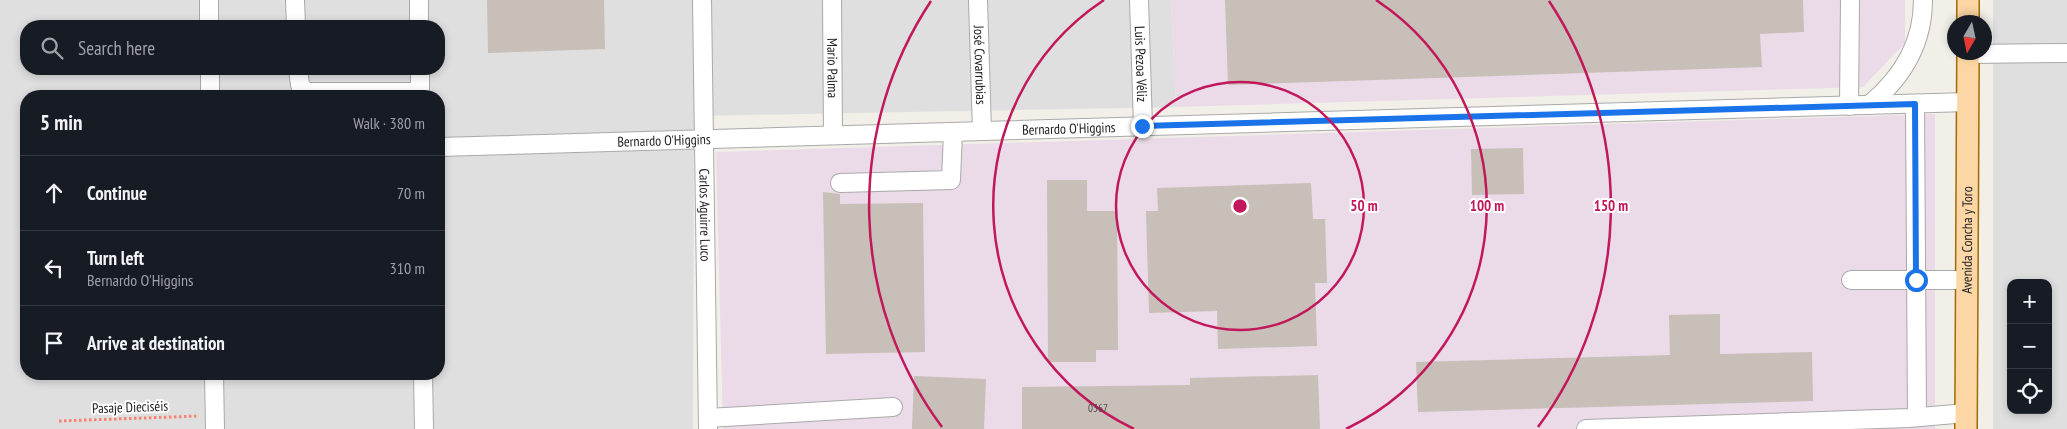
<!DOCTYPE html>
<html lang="en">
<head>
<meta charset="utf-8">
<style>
  :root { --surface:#171b24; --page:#20242c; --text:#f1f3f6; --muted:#9ea1a6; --line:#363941 }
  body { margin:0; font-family:"PT Sans Narrow",sans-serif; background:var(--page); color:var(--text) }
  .controls { position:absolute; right:15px; bottom:15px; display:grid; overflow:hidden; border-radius:10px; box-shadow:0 2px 8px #0003 }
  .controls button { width:45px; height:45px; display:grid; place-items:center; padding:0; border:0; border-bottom:1px solid var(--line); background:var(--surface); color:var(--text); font:25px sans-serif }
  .compass { position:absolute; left:1947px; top:15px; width:45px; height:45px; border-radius:50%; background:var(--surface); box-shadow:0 2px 8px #0003; rotate:189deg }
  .stop { position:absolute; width:15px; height:15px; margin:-11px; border:4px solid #1a73e8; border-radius:50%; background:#fff }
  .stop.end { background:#1a73e8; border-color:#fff; box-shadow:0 1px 5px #0008 }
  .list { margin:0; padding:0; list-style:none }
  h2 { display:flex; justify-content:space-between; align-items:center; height:65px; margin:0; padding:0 20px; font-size:21px }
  h2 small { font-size:16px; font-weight:400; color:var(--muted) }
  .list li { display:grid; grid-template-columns:32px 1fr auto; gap:15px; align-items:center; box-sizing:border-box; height:75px; padding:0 20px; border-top:1px solid var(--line) }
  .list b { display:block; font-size:19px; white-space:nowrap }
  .list p { margin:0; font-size:16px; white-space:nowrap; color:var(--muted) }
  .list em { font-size:16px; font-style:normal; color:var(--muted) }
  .icon { flex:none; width:28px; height:28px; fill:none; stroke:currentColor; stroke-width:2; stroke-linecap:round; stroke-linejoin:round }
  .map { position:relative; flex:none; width:2067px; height:429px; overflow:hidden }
  .search { position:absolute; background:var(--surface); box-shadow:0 2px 8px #0003; left:20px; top:20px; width:425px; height:55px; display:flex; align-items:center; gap:12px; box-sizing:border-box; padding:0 18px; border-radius:20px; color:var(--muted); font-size:19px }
  .panel { position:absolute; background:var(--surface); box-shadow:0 2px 8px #0003; left:20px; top:90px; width:425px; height:290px; border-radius:20px }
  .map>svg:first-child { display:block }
  .residential { fill:#e0dfdf; fill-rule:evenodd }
  .industrial { fill:#ebdbe8 }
  .building { fill:#c7bfb8 }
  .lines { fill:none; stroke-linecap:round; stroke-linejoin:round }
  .minor-casing { stroke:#a9a9a9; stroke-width:20 }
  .major-casing { stroke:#a06b00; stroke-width:24 }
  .path { stroke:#fa8072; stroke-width:3; stroke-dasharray:2.5 2.5; stroke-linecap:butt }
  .minor { stroke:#fff; stroke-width:18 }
  .major { stroke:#fcd6a4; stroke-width:21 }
  .route { stroke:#1a73e8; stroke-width:6 }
  .ring { fill:none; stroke:#c2185b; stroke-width:2.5 }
  .labels { text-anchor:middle; stroke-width:4; stroke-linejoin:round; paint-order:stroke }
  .number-label { font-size:11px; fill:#4b4948 }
  .street-label { font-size:14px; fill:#222; stroke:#fff }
  .centre { fill:#c2185b; stroke:#fff; stroke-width:2.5 }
  .ring-label { font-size:15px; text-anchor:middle; font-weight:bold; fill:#c2185b; stroke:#fff; stroke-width:4; stroke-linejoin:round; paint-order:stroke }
</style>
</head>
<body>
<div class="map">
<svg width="2067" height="429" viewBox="0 0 2067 429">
  <rect width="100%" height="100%" fill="#f2efe9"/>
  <g class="residential">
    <path d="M0,0h1171l5,107 -482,9 -1,313h-693zM26,26h413v43h-413zM26,96h413v278h-413z"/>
    <path d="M1993,0h74v429h-74zM2011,283h37v127h-37z"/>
  </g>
  <g class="industrial">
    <polygon points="1171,0 1905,0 1905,43 1863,87 1176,107"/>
    <polygon points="1935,114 1935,429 723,429 716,152"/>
  </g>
  <g class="building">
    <polygon points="487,0 604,0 605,49 488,53"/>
    <polygon points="1225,0 1803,0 1804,32 1760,34 1762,67 1228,85"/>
    <polygon points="1523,148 1524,194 1472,195 1471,149"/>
    <polygon points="1047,180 1087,180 1087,211 1117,211 1118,350 1096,350 1096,362 1048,362"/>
    <polygon points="1311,183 1313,219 1325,219 1327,283 1315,283 1317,346 1218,349 1217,311 1149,313 1146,211 1158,211 1157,188"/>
    <polygon points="823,192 840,194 840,204 923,203 925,352 826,354"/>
    <polygon points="1720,314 1720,354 1812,352 1813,401 1418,412 1416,362 1670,355 1669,315"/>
    <polygon points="1318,375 1320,429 1022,429 1022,387 1190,385 1190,378"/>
    <polygon points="914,376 986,379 984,429 912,429"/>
  </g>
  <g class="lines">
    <g class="minor-casing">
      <g id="minor">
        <polyline points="209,0 209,26"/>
        <polyline points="295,0 296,26"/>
        <polyline points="419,0 419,26"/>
        <path id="s1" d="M702,0l6,429"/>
        <path id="s2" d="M832,0l1,135"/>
        <path id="s3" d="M978,0l4,131"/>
        <path id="s4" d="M1139,0l4,126"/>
        <polyline points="1968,54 2067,53"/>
        <polyline points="210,69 210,96"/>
        <polyline points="298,69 300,85 306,92 420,92"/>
        <polyline points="420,69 420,96"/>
        <polyline points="1915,104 1917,417"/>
        <path d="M1869,105c33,-27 54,-62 54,-105"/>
        <polyline points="1849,106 1850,0"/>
        <path id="s5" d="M439,147l1529,-45"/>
        <polyline points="840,183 951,180 953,132"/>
        <polyline points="1851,280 1967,280"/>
        <polyline points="214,374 215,429"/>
        <polyline points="423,374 424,429"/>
        <polyline points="708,418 893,407"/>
        <polyline points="1586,429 1909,418 1966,413"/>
      </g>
    </g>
    <g class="major-casing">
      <g id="major">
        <polyline points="1968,22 1968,0"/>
        <path id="s6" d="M1966,429l2,-377"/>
      </g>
    </g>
    <polyline class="path" points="59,421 199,416"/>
    <use href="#minor" class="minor"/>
    <use href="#major" class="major"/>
  </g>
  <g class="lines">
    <polyline class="route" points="1142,126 1915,104 1916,280"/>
  </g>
  <g class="ring">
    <circle cx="1240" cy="206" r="124"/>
    <path d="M1134 429A247 247 0 0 1 1104 0M1376 0A247 247 0 0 1 1346 429"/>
    <path d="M942 427A371 371 0 0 1 931 1M1549 1A371 371 0 0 1 1538 427"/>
  </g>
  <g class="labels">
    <g class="number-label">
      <text x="1098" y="412">0367</text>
    </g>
    <g class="street-label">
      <text dy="5" stroke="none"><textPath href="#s4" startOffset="64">Luis Pezoa Véliz</textPath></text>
      <text dy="5" stroke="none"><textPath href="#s3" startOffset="65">José Covarrubias</textPath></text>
      <text dy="5" stroke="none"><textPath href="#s2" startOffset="68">Mario Palma</textPath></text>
      <text dy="5" stroke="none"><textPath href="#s5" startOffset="630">Bernardo O'Higgins</textPath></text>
      <text dy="5" stroke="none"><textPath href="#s5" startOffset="225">Bernardo O'Higgins</textPath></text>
      <text dy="5" stroke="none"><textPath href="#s1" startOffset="215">Carlos Aguirre Luco</textPath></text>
      <text dy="5" stroke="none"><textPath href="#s6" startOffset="189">Avenida Concha y Toro</textPath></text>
      <text transform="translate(130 407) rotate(-2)" y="5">Pasaje Dieciséis</text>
    </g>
  </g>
  <circle cx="1240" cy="206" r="8" class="centre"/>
  <g class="ring-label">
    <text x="1364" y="211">50 m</text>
    <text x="1487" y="211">100 m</text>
    <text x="1611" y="211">150 m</text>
  </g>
</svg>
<div class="controls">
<button>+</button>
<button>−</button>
<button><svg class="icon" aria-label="locate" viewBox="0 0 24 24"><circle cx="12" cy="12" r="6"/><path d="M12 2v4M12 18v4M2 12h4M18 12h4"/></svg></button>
</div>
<svg class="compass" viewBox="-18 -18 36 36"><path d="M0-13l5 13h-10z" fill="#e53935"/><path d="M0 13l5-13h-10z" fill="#9ea1a6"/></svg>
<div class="stop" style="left:1916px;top:280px"></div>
<div class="stop end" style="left:1142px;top:126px"></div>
<div class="search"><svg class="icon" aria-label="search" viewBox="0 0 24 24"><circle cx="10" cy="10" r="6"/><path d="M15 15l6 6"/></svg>Search here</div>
<section class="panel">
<h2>5 min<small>Walk · 380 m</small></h2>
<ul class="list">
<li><svg class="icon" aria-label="ahead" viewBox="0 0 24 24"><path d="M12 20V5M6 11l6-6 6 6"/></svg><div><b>Continue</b></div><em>70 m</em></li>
<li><svg class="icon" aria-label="left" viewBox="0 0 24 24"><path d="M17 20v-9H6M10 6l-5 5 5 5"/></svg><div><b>Turn left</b><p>Bernardo O'Higgins</p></div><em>310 m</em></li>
<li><svg class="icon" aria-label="arrive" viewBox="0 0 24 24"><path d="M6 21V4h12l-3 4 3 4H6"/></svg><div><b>Arrive at destination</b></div></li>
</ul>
</section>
</div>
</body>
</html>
